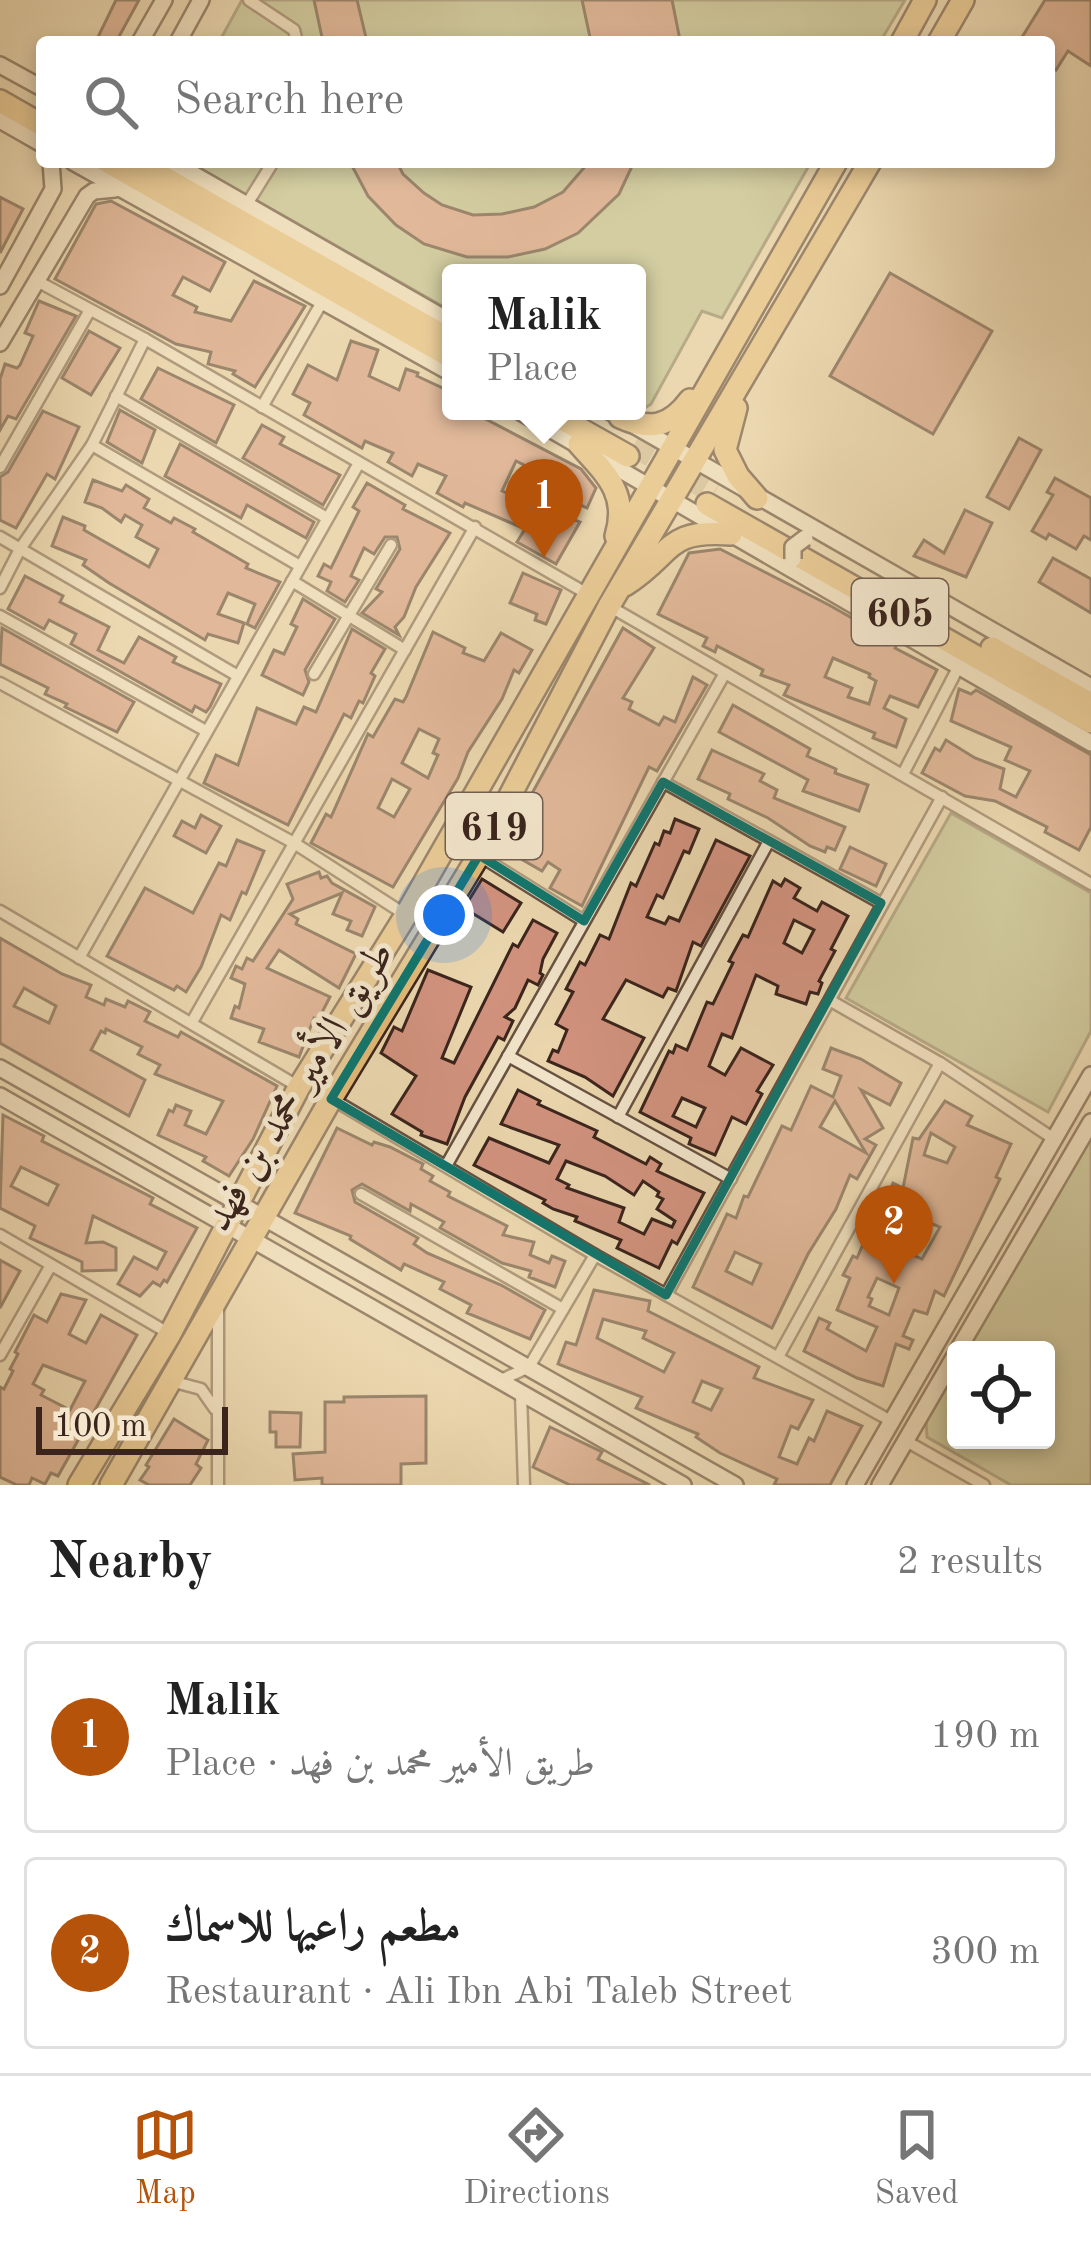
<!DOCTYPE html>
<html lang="en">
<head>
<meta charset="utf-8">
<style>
  :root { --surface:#fff; --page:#f2f2f2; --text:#222; --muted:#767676; --line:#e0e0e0; --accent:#b45309 }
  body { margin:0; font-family:"Old Standard TT",Amiri,serif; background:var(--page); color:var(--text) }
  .controls { position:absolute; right:36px; bottom:36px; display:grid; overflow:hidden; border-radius:12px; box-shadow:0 6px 18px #0003 }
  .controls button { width:108px; height:108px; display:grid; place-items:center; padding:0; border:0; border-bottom:3px solid var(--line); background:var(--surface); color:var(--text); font:60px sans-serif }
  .scale { position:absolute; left:36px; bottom:30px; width:192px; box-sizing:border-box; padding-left:12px; border:6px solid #3a241c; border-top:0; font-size:33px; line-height:42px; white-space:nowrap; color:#3a241c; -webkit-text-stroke:9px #f3e6cc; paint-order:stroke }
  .you { position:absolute; left:444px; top:915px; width:42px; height:42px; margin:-30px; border:9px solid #fff; border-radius:50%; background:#1a73e8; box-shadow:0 0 0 18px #1a73e833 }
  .badge { display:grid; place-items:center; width:78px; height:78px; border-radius:50%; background:var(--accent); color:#fff; font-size:39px; font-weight:700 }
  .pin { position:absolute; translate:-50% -99px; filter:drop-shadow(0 3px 6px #0008) }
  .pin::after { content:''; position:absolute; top:63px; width:42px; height:36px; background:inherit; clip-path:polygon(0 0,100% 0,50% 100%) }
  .popup { position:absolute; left:442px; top:264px; width:204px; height:156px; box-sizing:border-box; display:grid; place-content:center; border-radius:12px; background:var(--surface); filter:drop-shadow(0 3px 9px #0005); font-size:39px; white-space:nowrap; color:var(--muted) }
  .popup b { font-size:45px; color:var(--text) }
  .popup::after { content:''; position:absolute; left:50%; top:100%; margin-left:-24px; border:24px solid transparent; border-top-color:var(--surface) }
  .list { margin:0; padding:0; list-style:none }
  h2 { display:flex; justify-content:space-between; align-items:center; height:156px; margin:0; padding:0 48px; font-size:51px }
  h2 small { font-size:39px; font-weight:400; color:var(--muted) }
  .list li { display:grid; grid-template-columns:78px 1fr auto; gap:36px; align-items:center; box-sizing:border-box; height:192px; margin:0 24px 24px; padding:0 24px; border:3px solid var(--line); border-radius:12px }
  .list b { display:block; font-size:45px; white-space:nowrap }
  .list p { margin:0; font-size:39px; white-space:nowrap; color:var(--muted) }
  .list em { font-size:39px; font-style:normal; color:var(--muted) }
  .icon { flex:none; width:66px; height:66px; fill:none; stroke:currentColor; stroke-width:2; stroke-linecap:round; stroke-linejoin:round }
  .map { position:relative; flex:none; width:1091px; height:1485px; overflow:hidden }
  .search { position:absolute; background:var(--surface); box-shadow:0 6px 18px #0003; left:36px; right:36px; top:36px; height:132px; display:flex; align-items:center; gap:30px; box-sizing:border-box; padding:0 42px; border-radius:12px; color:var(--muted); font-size:45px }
  .sheet { height:588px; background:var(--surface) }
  nav { display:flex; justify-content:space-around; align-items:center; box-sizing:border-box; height:168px; border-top:3px solid var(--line); background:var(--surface); font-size:33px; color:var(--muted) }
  nav a { display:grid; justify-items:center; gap:6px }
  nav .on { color:var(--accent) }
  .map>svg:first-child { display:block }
  .green { fill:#b4bf8e; stroke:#777255; stroke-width:3 }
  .building { fill:#d2937f; stroke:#3a241c; stroke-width:3; fill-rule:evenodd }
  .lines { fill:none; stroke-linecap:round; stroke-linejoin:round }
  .highway-tunnel { stroke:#c8b492; stroke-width:21; stroke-dasharray:21 10; stroke-linecap:butt }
  .street-casing { stroke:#665141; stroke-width:15 }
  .secondary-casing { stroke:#3a241c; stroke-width:20 }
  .highway-casing { stroke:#3a241c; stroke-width:26 }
  .street { stroke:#f3e6cc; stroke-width:10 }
  .secondary { stroke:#f3e6cc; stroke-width:15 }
  .highway { stroke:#e6bc78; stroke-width:21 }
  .secondary-bridge-casing { stroke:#3a241c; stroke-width:20; stroke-linecap:butt }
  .secondary-bridge { stroke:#f3e6cc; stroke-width:15 }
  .marked { fill:none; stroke:#0f766e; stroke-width:9; stroke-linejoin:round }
  .labels { text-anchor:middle; stroke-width:10; stroke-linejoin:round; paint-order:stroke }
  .shield { fill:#f3e6cc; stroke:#725e51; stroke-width:3 }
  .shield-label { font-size:39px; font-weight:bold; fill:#3a241c }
  .street-label { font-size:42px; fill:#3a241c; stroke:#f3e6cc }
</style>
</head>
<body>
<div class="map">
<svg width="1091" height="1485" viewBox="0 0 1091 1485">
  <rect width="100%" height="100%" fill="#ecd8b0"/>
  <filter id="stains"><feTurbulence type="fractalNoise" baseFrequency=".00167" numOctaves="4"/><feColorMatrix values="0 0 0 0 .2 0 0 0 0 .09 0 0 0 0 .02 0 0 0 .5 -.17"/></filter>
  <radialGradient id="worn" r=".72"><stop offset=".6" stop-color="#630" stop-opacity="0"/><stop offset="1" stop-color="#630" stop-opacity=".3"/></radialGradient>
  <g class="green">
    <polygon points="242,0 905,0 880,42 219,42"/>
    <polygon points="189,162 811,162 722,318 702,311 651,404 634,415 627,411 637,411 637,273 451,273 451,311"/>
    <polygon points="951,813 1091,893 1091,1031 1048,1112 846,998"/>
    <polygon points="1091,1133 1091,1485 1011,1485 927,1437 926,1419 956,1366 956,1440 1046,1440 1046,1350 965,1350"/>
  </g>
  <g class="building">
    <polygon points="116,0 139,0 116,42 103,42 97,39"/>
    <polygon points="314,0 357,0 367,42 323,42"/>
    <polygon points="582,0 672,0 680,40 591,42"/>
    <polygon points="1045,0 1091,0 1091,66 1068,51 1056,70 1049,66 1049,42 1019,42"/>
    <polygon points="350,162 397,162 403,174 424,193 442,205 473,215 502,214 534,207 563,192 589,162 634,162 619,194 578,233 545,249 508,257 467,257 424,244 396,225 368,196"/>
    <polygon points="0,197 23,209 0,253"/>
    <polygon points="111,201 225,262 210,291 183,277 173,295 197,307 195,312 231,321 254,281 305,306 255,387 233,374 235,371 208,364 211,352 176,344 55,279 96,204"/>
    <polygon points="890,273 992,331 933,434 830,376"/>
    <polygon points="39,301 76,316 16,419 8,416 0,430 0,379 5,364 17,368 20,365 33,336 25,333"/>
    <polygon points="89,331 120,348 91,395 62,378"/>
    <polygon points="351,341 378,350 369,376 399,390 406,369 418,373 417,376 451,392 451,411 481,411 478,415 581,469 596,488 587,508 543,487 546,476 516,461 502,491 527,501 523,510 540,520 546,509 580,522 556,564 517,542 525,529 465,503 463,507 437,493 446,476 418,464 412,476 388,462 393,453 365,441 362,448 304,415 310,403 293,394 308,365 337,380"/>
    <polygon points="158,368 234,405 216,443 141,399"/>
    <polygon points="120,410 155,430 142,463 107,442"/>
    <polygon points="43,411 79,427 55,479 47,474 16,528 0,520 0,477 8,472"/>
    <polygon points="262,425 284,437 280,444 340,475 323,505 243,458"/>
    <polygon points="1019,438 1041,450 1009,509 987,497"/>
    <polygon points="180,444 314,522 306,538 247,505 241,518 165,476"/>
    <polygon points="1055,478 1091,498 1091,540 1084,536 1076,549 1049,534 1046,539 1032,531 1053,495 1047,492"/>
    <polygon points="93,480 122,491 126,485 149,499 144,508 171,523 174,518 195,529 193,532 248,564 246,568 280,582 255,628 247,624 255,604 228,593 218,614 244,623 238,643 208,634 205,640 109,583 83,565 86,560 52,546 63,517 85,526 84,530 149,567 158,549 136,537 142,525 125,515 121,522 102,508 85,502"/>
    <polygon points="367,483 405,505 403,509 450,533 416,587 404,617 395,627 399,635 362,613 382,592 376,589 400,549 397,537 385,537 374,554 364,548 351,576 359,580 345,602 327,591 331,582 318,576 324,564 331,568 359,511 353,507"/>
    <polygon points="965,510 992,523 966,577 914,556 924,540 944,553"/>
    <path d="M720,549l109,56 28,16 -2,6 35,13 7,4 -2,4 42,22 -19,37 -28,-11 -6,12 22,11 -10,28 -23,-9 2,-5 -91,-38 5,-10 -28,-10 2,-5 -46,-24 -2,6 -12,-6 4,-8 -49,-24 31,-61zM833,658l37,16 -1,3 7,4 -7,23 -21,-7 4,-9 -27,-11z"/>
    <polygon points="1053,558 1091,579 1091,613 1039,582"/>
    <polygon points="523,573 561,590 546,624 535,620 537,614 510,603"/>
    <polygon points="25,576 63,596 60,602 109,627 98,650 124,663 139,637 176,657 173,662 221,684 210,707 206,712 195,706 192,712 71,644 76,634 49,620 44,629 8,609"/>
    <polygon points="303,599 335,619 305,670 309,682 303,695 262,675 274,650 284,654 297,627 291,624"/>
    <polygon points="2,628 134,702 117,732 65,707 67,704 45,694 48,688 0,664"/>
    <polygon points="623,628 654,648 623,698 632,702 629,709 659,725 664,717 675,722 693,677 707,685 657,771 649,767 582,906 550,888 560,870 548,862 542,871 502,848"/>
    <polygon points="352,629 385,649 371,673 375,676 363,703 359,701 351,718 344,714 288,825 204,783 216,755 238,765 257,708 296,724 304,707 316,712"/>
    <path d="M433,632l32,16 -2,5 21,8 17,-28 31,17 -13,23 -5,-3 -12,29 -34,53 -10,26 -65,109 -82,-44 15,-29 5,3 37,-83 5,3 22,-38 8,3 3,-5zM419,729l20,10 -6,14 5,2 -10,23 -26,-15zM392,779l18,10 -16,28 -16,-9z"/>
    <polygon points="959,689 971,694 976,690 1091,755 1091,827 1079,850 1045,832 1047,827 995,801 965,796 922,773 935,748 940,751 946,740 975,758 1004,769 1000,789 1016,797 1030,771 1005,760 1011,747 951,721"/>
    <polygon points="733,705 810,749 807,756 836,769 835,773 868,785 859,811 803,791 808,780 719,732"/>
    <polygon points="712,750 764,774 760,781 777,790 774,798 845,827 835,850 827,847 825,852 810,846 768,818 728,799 730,794 698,779"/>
    <polygon points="201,815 221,826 206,853 174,836 182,821 195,828"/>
    <polygon points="675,819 699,829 689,853 684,851 663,898 657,895 647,917 665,924 669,917 679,921 716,840 750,856 701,946 693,942 676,991 668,988 663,997 626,980 603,1019 644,1038 613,1096 585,1077 548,1061 553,1050 558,1052 567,1030 556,1024 573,992 566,989 580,962 585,965 600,935 609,939 631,883 636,886 655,843 659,845 664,831 670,833"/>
    <polygon points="237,840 264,851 246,894 242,892 230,920 221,915 201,967 186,992 177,986 174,990 107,956 145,888 193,913 219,863 226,866"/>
    <polygon points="850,847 886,864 876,886 840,869"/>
    <polygon points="319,872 321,878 327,876 332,883 375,907 362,936 347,930 351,921 333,914 342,893 290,914 298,919 296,924 356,954 339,988 279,950 267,968 330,997 318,1020 314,1018 299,1057 259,1042 264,1029 231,1018 235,1006 239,1008 245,984 231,978 236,966 242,969 247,958 253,961 293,899 287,884"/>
    <polygon points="482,879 521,903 503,932 464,908"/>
    <path d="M785,879l15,9 -6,10 23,13 5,-9 26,14 -17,33 4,2 -16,30 3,2 -4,11 -8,-2 -4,12 -30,-10 2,-8 -22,-11 -24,63 -10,-4 -13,32 16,9 16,-27 32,17 -16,26 5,3 -16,30 -14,-7 -17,38 -26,-11 2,-6 -51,-26 29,-61 4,2 3,-8 11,5 20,-48 6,2 20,-41 -4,-2 14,-26 5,2 25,-56 8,5zM794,920l20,10 -12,23 -18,-10zM682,1098l23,10 -9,19 -23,-11z"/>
    <polygon points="533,920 557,933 543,959 540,973 543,975 538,985 528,980 515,1008 505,1017 513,1021 504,1040 498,1037 465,1097 447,1144 421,1135 422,1132 392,1114 416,1076 381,1053 394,1027 402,1031 428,970 471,987 442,1058 454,1063 513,944 518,947"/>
    <path d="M0,938l62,36 29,11 -5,12 18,8 2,-6 19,8 3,-6 22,11 -5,9 33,16 3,-5 96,54 -24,53 -24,37 -26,-15 3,-4 -48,-22 11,-25 4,2 3,-7 15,6 -6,14 21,9 17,-33 -68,-27 5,-9 -22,-11 4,-7 -36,-18 -1,4 -4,-2 -10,19 54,30 -16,36 -129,-73zM24,988l32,18 -7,17 -35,-17z"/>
    <path d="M831,1048l30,11 40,24 -11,22 -29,-15 22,38 -18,11 11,6 -19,34 -7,-4 -14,34 -28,45 -36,74 -79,-41 34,-73 9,4 8,-22 4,1 34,-71 9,4 20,-44 22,11 8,-21 -18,-7zM835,1101l19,32 12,20 -46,-26zM735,1252l26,12 -9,20 -26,-13z"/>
    <path d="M518,1090l22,11 -2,3 59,27 -3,6 52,27 4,-7 11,7 -4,7 47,22 -27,51 -5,-3 -13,27 -42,-20 4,-8 -46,-19 2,-4 -24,-8 -10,-6 2,-3 -71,-35 15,-27 60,25 10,-18 -58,-21zM566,1161l39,15 29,19 9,-14 16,11 -2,4 6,3 -6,10 18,12 -3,6 -20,-8 -8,15 -25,-12 5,-14 -57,-20 2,-3 -12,-6z"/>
    <path d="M945,1101l27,15 -5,9 44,19 -15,33 4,2 -56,117 -9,-5 -8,23 -13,-4 -11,26 10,4 -4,9 -13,-5 -13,42 -26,-8 -53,-27 15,-33 11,5 -3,6 39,22 11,-24 -40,-17 13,-32 -7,-3 10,-19 4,2 11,-25 7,3 21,-40 -7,-3 4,-10 10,5 10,-50 6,1zM931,1133l24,14 -8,16 -23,-8zM920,1219l20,8 -18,32 -19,-9zM877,1278l22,10 -10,27 -20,-9 3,-7 -4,-2z"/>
    <path d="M3,1115l41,21 -2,5 111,57 -3,6 47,24 -30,54 -3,-2 -4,6 -7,-4 -13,14 -22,-12 16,-27 23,12 9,-17 -73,-36 -7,27 17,-1 13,6v22l-34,1v-9l-52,-24 5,-12 -35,-18zM21,1167l37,18 -10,20 -37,-19z"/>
    <polygon points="337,1128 372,1145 374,1142 390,1147 423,1164 421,1169 433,1176 430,1181 450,1192 448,1196 507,1226 503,1235 534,1242 530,1255 549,1263 552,1256 565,1261 555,1287 529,1277 531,1271 502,1263 440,1228 444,1222 411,1204 410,1211 362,1184 352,1190 355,1202 418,1238 414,1244 427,1253 501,1285 545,1310 530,1339 467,1313 471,1305 440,1289 444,1282 404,1264 401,1270 350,1239 351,1236 295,1213"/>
    <polygon points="0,1260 20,1271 0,1308"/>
    <path d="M594,1290l56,11 -2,10 111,56 -5,11 59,22 -15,29 -7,-3 -12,31 18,7 12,-26 5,3 13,-30 35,15 -32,59h-56l3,-6 -57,-26 -24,-16 2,-3 -62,-26 6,-11 -84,-33 8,-22 10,3zM603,1319l43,12 -3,7 31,15 -10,19 -67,-34zM702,1381l20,8 -11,21 -18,-8z"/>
    <path d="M61,1294l25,6 -17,34 17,9 15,-28 36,20 -79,141 -7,-3 -6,11 -13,-6 -3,7h-12l-17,-8v-90l4,2 9,-18 -3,-2 8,-15 -3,-2 19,-37 13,7zM43,1365l42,16 -15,29 -29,-15 3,-5 -11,-6z"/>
    <polygon points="426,1396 426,1463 401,1464 401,1485 322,1485 322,1478 295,1480 293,1454 325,1452 325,1402 344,1402 344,1397"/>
    <polygon points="270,1412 301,1413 300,1447 276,1447 276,1432 270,1432"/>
    <polygon points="174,1419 208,1440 196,1464 201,1468 190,1485 149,1485 140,1480 149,1467 146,1465"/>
    <polygon points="550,1427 602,1452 598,1459 650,1485 570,1485 533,1467"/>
  </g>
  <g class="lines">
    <polyline class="highway-tunnel" points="633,446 714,494"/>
    <g class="street-casing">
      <g id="street">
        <polyline points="249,0 294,30 297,42"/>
        <polyline points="247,204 273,162"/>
        <polyline points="37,281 145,339 591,596"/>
        <polyline points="116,396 327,518"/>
        <polyline points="262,407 322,302"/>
        <polyline points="92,445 300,566"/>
        <polyline points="0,467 90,310"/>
        <polyline points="0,537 238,676"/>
        <polyline points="292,581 405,650"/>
        <polyline points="0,588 20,549 92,445 145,339"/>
        <polyline points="609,606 1091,884"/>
        <polyline points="0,616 206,731"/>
        <polyline points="314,674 391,545"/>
        <polyline points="0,683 294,843 406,915"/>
        <polyline points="903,774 960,664"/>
        <polyline points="663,782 881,903"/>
        <polyline points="480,856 584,921"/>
        <polyline points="0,911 299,1087"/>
        <polyline points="79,958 359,463"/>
        <polyline points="831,1001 940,1063 1054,1139"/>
        <polyline points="192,1022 475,527"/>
        <polyline points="508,1056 731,1179"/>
        <polyline points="332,1099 595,1255 891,1421"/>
        <polyline points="618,1117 769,841"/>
        <polyline points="446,1166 725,673"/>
        <polyline points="361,1194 563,1309"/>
        <polyline points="0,1235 170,1334"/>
        <polyline points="666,1295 942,797"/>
        <polyline points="218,1308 218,1485"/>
        <polyline points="0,1355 51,1265"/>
        <polyline points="778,1357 940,1063"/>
        <polyline points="501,1380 529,1367 595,1255"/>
        <polyline points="171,1381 201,1389 215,1409"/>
        <polyline points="521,1394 524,1485"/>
        <polyline points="906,1441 984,1485"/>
      </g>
    </g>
    <g class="secondary-casing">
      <g id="secondary">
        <polyline points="140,42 164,0"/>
        <polyline points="178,42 201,0"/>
        <polyline points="0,65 42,88"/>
        <polyline points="0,120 42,144"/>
        <polyline points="73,162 451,373"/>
        <polyline points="172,162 451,322"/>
        <polyline points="0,286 53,189 51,162"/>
        <polyline points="0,343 87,196 94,191 115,189"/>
        <polyline points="519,411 1091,743"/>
        <polyline points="609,411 1091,687"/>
        <path d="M0,1068c244,141 491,276 735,417"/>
        <polyline points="0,1096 683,1485"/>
        <polyline points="958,1350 1091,1122"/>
        <polyline points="855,1485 1091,1075"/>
        <polyline points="880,1485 956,1354"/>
      </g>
    </g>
    <g class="highway-casing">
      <g id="highway">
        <polyline points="902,42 925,0"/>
        <polyline points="939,42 963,0"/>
        <polyline points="0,101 42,125"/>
        <polyline points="108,162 451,357"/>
        <polyline points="138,163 451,340"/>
        <polyline points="736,408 725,450 738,476 757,498"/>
        <polyline points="548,411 628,456"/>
        <path d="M620,417c30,14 50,10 70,-17"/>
        <path d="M579,444c27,30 50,50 37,92"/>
        <polyline points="707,504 1091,722"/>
        <path d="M625,585c50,-32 39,-56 106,-51"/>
        <polyline points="992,648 1091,704"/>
        <polyline points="79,1485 170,1334 299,1087 406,915 836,162"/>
        <polyline points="111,1485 331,1099 479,855 609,606 870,162"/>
      </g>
    </g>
    <use href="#street" class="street"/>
    <use href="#secondary" class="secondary"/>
    <use href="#highway" class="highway"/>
    <g class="secondary-bridge-casing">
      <polyline id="secondary-bridge" points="793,559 793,547 805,538"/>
    </g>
    <use href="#secondary-bridge" class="secondary-bridge"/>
  </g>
  <path d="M0 0H1091V1485H0ZM663,782l218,121 -215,392 -335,-196 148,-244 105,66z" fill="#ecd8b0" fill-opacity=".55" fill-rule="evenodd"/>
  <path class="marked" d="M663,782l218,121 -215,392 -335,-196 148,-244 105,66z"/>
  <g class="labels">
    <g class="shield">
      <rect x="852" y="579" width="96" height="66" rx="9"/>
      <rect x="446" y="793" width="96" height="66" rx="9"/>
    </g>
    <g class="shield-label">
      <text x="900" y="626">605</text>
      <text x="494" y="840">619</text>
    </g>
    <g class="street-label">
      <text transform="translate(297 1085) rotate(-59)" y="15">طريق الأمير محمد بن فهد</text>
    </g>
  </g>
  <rect width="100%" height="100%" filter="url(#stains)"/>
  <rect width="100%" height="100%" fill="url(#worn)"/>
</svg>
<div class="controls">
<button><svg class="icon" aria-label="locate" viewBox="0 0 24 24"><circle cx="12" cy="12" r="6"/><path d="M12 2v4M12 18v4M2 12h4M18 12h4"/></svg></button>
</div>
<div class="scale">100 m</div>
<div class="you"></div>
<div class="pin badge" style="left:544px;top:558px">1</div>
<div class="popup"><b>Malik</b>Place</div>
<div class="pin badge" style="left:894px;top:1284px">2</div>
<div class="search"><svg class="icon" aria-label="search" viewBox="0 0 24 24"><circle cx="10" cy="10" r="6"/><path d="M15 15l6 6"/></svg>Search here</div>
</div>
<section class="sheet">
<h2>Nearby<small>2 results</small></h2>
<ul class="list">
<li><span class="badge">1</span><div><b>Malik</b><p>Place · طريق الأمير محمد بن فهد</p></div><em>190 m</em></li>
<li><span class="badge">2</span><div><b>مطعم راعيها للاسماك</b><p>Restaurant · Ali Ibn Abi Taleb Street</p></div><em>300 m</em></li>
</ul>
</section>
<nav>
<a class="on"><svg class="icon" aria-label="map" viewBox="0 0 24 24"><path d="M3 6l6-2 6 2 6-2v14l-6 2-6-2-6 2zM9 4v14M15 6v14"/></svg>Map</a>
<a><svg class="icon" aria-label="directions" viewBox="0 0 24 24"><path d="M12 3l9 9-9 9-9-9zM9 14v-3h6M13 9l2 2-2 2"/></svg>Directions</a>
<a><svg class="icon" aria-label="saved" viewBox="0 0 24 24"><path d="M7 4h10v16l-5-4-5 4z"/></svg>Saved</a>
</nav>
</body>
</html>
